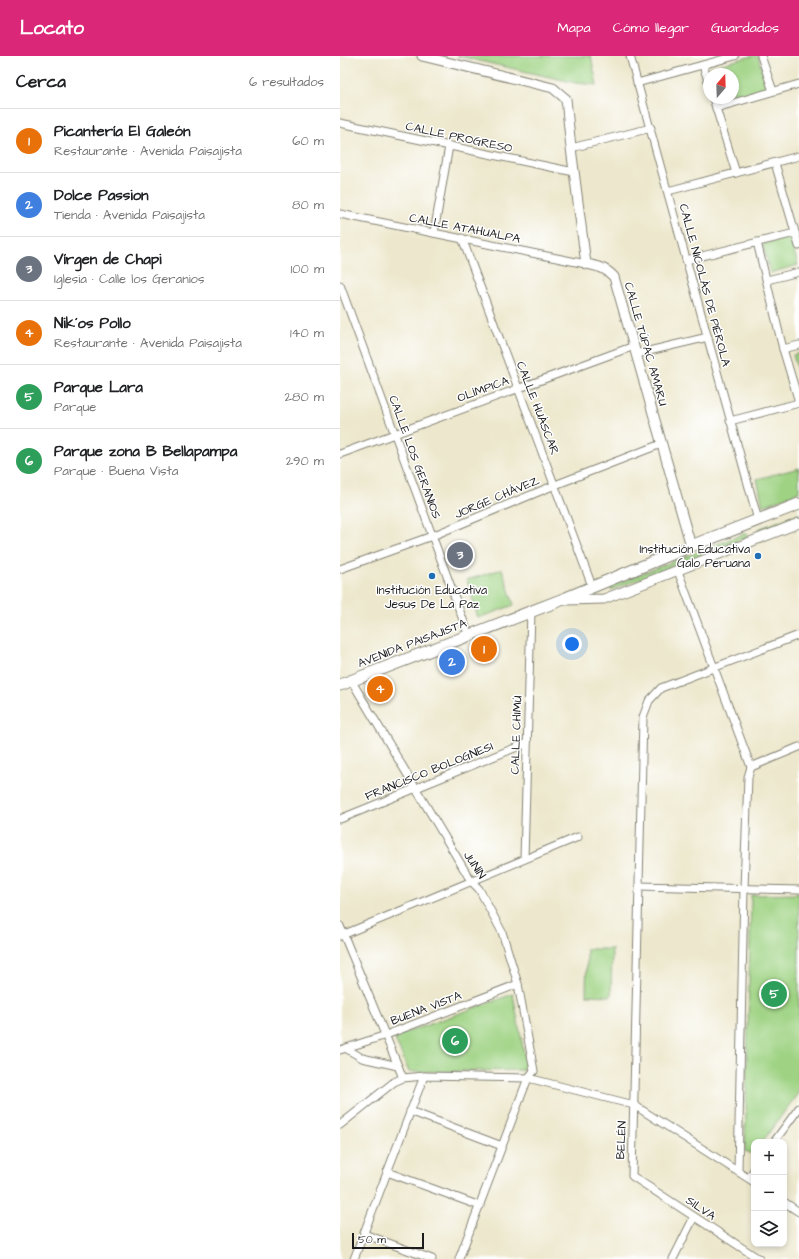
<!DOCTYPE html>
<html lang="es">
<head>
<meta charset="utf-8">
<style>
  :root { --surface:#fff; --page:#f6f6f6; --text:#202124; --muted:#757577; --line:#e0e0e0; --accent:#db2777 }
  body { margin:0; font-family:"Architects Daughter",sans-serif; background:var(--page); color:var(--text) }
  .controls { position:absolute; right:12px; bottom:12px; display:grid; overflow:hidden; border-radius:8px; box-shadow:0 2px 6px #0003 }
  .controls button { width:36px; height:36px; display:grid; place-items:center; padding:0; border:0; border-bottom:1px solid var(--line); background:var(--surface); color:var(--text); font:20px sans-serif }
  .compass { position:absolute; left:363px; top:12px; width:36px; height:36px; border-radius:50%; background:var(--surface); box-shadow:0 2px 6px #0003; rotate:19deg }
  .scale { position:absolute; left:12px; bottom:10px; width:72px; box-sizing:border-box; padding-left:4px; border:2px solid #1c1c1c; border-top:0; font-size:11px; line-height:14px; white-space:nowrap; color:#1c1c1c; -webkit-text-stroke:3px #fff; paint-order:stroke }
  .you { position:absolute; left:232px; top:588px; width:14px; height:14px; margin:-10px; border:3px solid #fff; border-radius:50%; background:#1a73e8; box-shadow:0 0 0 6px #1a73e833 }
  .badge { display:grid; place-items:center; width:26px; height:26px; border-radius:50%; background:var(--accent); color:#fff; font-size:13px; font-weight:700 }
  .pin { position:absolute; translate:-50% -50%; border:2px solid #fff; box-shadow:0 1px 4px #0006 }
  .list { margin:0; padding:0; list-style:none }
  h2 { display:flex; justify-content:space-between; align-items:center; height:52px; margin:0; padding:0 16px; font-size:17px }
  h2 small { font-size:13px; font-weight:400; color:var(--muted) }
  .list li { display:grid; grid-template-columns:26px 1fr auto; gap:12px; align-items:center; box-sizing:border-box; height:64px; padding:0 16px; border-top:1px solid var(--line) }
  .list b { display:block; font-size:15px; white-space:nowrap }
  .list p { margin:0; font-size:13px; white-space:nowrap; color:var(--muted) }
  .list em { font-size:13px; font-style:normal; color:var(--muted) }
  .icon { flex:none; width:22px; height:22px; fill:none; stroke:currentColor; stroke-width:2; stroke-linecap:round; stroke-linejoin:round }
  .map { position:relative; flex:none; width:459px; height:1203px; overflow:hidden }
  header { display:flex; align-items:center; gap:24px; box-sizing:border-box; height:56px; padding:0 20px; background:var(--accent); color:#fff }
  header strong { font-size:19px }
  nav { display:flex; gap:22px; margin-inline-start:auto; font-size:14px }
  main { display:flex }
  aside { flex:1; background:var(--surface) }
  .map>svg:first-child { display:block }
  .green { fill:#9fd383; stroke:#5e7850 }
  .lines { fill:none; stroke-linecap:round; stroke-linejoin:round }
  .minor-casing { stroke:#848274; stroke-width:9 }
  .tertiary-casing { stroke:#848274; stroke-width:11 }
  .secondary-casing { stroke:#848274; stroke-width:13 }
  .minor { stroke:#fff; stroke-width:7 }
  .tertiary { stroke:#fff; stroke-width:9 }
  .secondary { stroke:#fff; stroke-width:11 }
  .poi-dot { fill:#1f6fb2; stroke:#fff; stroke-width:1.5 }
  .labels { text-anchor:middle; stroke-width:3; stroke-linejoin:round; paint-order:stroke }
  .street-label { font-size:12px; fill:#1c1c1c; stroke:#fff }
  .poi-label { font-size:12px; fill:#1c1c1c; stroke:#fff; text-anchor:end }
</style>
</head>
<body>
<header>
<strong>Locato</strong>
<nav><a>Mapa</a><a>Cómo llegar</a><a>Guardados</a></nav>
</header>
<main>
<aside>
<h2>Cerca<small>6 resultados</small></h2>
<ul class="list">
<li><span class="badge" style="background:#e8710a">1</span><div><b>Picantería El Galeón</b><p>Restaurante · Avenida Paisajista</p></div><em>60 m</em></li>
<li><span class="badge" style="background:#3f7fe0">2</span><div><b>Dolce Passion</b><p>Tienda · Avenida Paisajista</p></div><em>80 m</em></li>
<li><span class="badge" style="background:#6b7280">3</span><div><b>Vírgen de Chapi</b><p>Iglesia · Calle los Geranios</p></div><em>100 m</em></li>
<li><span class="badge" style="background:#e8710a">4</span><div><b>Nik´os Pollo</b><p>Restaurante · Avenida Paisajista</p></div><em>140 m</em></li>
<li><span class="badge" style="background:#2e9e5b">5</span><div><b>Parque Lara</b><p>Parque</p></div><em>280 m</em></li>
<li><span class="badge" style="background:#2e9e5b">6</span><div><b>Parque zona B Bellapampa</b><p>Parque · Buena Vista</p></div><em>290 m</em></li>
</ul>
</aside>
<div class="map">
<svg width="459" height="1203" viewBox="0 0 459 1203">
  <rect width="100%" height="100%" fill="#fff"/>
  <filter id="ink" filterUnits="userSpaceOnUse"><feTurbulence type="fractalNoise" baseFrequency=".025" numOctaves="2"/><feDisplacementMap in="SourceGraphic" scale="8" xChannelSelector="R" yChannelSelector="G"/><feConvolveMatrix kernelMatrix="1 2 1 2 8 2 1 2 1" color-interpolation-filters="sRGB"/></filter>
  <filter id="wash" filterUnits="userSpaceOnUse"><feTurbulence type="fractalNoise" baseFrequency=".012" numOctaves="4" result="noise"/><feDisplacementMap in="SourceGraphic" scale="16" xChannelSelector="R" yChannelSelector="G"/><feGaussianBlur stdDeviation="0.9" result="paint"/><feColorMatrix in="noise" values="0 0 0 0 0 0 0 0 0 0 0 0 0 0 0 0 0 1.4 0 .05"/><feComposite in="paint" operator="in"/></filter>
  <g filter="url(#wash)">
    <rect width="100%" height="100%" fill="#ede8cd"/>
    <g class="green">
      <polygon points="117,0 251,0 257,29 236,27"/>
      <polygon points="412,0 418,0 427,32 393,41 393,18 370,18 368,12"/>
      <polygon points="450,182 458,209 430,217 423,188"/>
      <polygon points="459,297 459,319 453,299"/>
      <polygon points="459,412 459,436 423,450 417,423"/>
      <polygon points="459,458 459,461 419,476 418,473"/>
      <polygon points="406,477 407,481 271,534 270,530"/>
      <polygon points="162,513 174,549 138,562 127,524"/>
      <polygon points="459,838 459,1036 422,1086 414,1086 414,1096 413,1098 405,1095 411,839"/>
      <polygon points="247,893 272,893 271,940 246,939"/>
      <polygon points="173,938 187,1014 69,1016 54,981"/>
    </g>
  </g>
  <g filter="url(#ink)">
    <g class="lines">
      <g class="minor-casing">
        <g id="minor">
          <polyline points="290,0 418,464"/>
          <polyline points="421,0 433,35"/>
          <polyline points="363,9 369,28"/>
          <polyline points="297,27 395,0"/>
          <polyline points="373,42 396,117"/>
          <polyline points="376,52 459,28"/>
          <polyline points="0,67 234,116"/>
          <polyline points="231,92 311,72"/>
          <polyline points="435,107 459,190"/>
          <polyline points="328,135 459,100"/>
          <polyline points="0,158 246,208"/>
          <polyline points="94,177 109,90"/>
          <polyline points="122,182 252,530"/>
          <polyline points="417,186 443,293 459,346"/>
          <polyline points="346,204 455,177"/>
          <polyline points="427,224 459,216"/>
          <polyline points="0,229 129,580"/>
          <polyline points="443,293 459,289"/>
          <polyline points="296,298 368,281"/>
          <polyline points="390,365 459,347"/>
          <polyline points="0,398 294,290"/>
          <polyline points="0,513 92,480 215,429 321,388"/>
          <polyline points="338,515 411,711"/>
          <polyline points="11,624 131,825 139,833 162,876 178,928 194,1015 188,1022 119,1203"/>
          <polyline points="0,763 187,687"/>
          <polyline points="184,803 191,555"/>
          <polyline points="299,830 459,834"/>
          <polyline points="0,870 63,1022"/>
          <polyline points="0,880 238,781"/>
          <polyline points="7,993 22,1002 58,1010"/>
          <polyline points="0,994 46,979 178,928"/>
          <polyline points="70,1055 162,1090"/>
          <polyline points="0,1069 54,1026 63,1022 84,1020 188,1022 294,1049 414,1126"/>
          <polyline points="434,1086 459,1052"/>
          <polyline points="398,1115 404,832 408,721 411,711 459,691"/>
          <polyline points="47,1116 140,1150"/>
          <polyline points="409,1122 414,1114"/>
          <polyline points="444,1146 459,1156"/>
          <polyline points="24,1178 92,1203"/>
          <polyline points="14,1203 84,1020"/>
          <polyline points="333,1203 354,1161"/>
          <polyline points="419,1203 292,1120 303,661 309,645 321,632 459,579"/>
        </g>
      </g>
      <g class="tertiary-casing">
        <g id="tertiary">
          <path d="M82,0l131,32 13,11 5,49 15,116c12,2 20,4 28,13l77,269"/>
          <polyline points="226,544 264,543 459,467"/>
        </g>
      </g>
      <g class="secondary-casing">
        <polyline id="secondary" points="0,629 221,544 351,490 459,448"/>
      </g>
      <use href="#minor" class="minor"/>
      <use href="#tertiary" class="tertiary"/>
      <use href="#secondary" class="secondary"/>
    </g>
  </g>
  <g class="poi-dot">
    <circle cx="418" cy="500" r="4"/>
    <circle cx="92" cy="520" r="4"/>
  </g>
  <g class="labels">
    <g class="street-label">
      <text transform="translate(119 81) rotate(12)" y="4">CALLE PROGRESO</text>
      <text transform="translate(125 172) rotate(11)" y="4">CALLE ATAHUALPA</text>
      <text transform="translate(365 229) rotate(75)" y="4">CALLE NICOLÁS DE PIÉROLA</text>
      <text transform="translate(306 288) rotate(74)" y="4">CALLE TÚPAC AMARU</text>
      <text transform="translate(143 333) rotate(-20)" y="4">OLÍMPICA</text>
      <text transform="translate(198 352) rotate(69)" y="4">CALLE HUÁSCAR</text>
      <text transform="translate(75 401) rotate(70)" y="4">CALLE LOS GERANIOS</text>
      <text transform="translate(157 441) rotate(-23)" y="4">JORGE CHÁVEZ</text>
      <text transform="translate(72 587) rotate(-21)" y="4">AVENIDA PAISAJISTA</text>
      <text transform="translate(176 679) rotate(-88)" y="4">CALLE CHIMÚ</text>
      <text transform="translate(89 715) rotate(-22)" y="4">FRANCISCO BOLOGNESI</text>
      <text transform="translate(135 809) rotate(56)" y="4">JUNÍN</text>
      <text transform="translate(86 952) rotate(-21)" y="4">BUENA VISTA</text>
      <text transform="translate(281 1084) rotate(-87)" y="4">BELÉN</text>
      <text transform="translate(361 1152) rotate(34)" y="4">SILVA</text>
    </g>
    <g class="poi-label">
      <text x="410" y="497">Institución Educativa<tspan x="410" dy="14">Galo Peruana</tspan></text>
      <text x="92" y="538" text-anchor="middle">Institución Educativa<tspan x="92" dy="14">Jesus De La Paz</tspan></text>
    </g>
  </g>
</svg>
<div class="controls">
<button>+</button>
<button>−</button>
<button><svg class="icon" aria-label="layers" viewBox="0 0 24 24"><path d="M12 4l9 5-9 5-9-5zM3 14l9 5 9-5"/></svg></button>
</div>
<svg class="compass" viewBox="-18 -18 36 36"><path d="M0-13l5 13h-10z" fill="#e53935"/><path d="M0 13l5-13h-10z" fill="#757577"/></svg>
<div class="scale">50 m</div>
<div class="you"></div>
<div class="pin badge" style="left:144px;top:593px;background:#e8710a">1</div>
<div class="pin badge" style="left:112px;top:606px;background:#3f7fe0">2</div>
<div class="pin badge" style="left:120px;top:499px;background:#6b7280">3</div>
<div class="pin badge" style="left:40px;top:633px;background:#e8710a">4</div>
<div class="pin badge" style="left:434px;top:938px;background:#2e9e5b">5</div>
<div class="pin badge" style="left:115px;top:985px;background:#2e9e5b">6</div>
</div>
</main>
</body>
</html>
